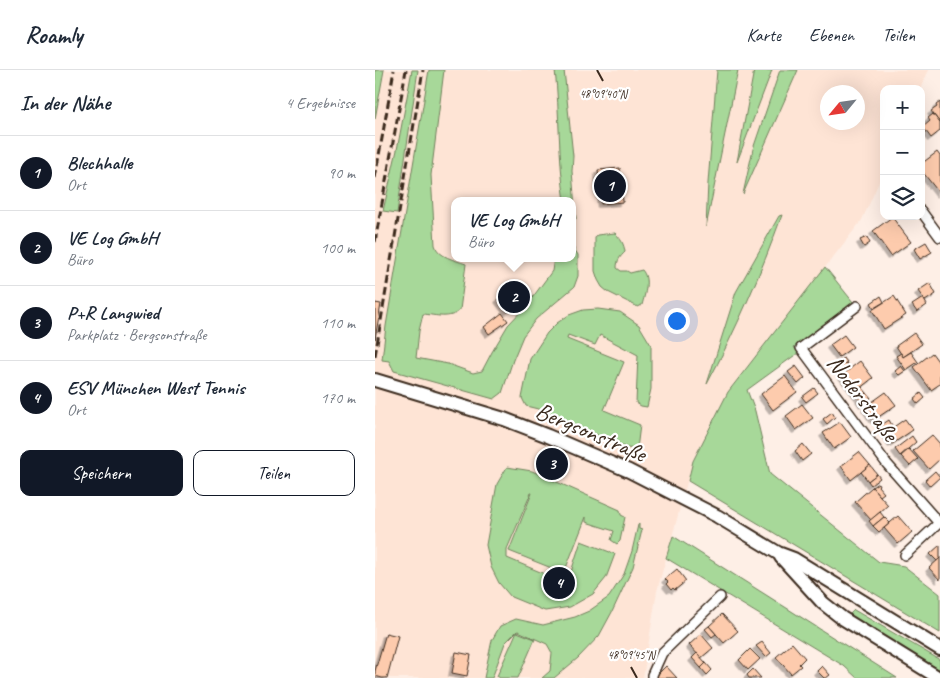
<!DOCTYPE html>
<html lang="de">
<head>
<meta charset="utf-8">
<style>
  :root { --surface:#fff; --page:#f6f6f7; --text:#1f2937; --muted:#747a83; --line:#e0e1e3; --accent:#111827 }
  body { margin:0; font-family:Caveat,sans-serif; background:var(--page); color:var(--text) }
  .controls { position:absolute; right:15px; top:15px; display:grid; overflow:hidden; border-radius:10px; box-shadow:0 5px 20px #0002 }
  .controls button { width:45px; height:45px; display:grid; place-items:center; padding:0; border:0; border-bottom:1px solid var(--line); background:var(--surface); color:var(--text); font:25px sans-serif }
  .compass { position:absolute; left:445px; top:15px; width:45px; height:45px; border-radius:50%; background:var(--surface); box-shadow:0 5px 20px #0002; rotate:241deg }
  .you { position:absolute; left:301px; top:250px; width:18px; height:18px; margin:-12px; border:4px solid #fff; border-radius:50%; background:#1a73e8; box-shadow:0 0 0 8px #1a73e833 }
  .badge { display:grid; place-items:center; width:32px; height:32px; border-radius:50%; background:var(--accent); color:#fff; font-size:16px; font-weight:700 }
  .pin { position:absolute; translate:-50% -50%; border:2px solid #fff; box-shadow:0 1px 5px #0006 }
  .popup { position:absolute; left:76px; top:127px; width:125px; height:65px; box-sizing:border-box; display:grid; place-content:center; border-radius:10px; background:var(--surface); filter:drop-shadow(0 1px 4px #0005); font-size:16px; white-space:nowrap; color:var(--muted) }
  .popup b { font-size:19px; color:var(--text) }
  .popup::after { content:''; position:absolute; left:50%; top:100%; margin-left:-10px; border:10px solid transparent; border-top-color:var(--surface) }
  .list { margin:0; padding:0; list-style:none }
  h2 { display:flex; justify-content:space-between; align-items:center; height:65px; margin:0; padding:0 20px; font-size:21px }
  h2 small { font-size:16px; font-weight:400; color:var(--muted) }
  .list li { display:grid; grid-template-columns:32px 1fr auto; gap:15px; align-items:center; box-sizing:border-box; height:75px; padding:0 20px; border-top:1px solid var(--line) }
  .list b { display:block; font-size:19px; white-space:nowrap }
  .list p { margin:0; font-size:16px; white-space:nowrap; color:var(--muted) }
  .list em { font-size:16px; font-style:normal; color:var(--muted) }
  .actions { display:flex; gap:10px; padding:15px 20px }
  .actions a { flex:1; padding:11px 0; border:1px solid var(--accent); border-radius:10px; text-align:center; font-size:18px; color:var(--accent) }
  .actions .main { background:var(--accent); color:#fff }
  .icon { flex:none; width:28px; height:28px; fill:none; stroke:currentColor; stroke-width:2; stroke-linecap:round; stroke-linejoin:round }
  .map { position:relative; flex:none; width:565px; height:608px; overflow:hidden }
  header { display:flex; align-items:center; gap:30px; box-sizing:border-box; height:70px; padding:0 25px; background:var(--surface); border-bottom:1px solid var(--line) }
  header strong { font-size:24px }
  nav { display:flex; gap:28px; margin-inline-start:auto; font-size:18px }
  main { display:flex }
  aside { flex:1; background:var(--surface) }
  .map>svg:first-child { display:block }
  .built { fill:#fee4d5; fill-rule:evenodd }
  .green { fill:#a7d899; stroke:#71815c }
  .building { fill:#fdcbad; stroke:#3b2a1e; filter:url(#shadow) }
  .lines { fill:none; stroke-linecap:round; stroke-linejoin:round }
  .street-casing { stroke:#3b2a1e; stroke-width:12 }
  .secondary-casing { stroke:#3b2a1e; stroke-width:16 }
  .street { stroke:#fff; stroke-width:9 }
  .secondary { stroke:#fff; stroke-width:12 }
  .rail { stroke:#3b2a1e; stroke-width:3; stroke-dasharray:8 4; stroke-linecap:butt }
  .ticks { fill:none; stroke:#3b2a1e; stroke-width:2 }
  .labels { text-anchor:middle; stroke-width:4.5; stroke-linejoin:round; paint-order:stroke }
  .street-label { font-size:24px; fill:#3b2a1e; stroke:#fff }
  .ticks-label { font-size:12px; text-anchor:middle; fill:#3b2a1e; stroke:#fff; stroke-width:4.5; stroke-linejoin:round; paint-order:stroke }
</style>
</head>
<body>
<header>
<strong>Roamly</strong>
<nav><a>Karte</a><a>Ebenen</a><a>Teilen</a></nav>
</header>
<main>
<aside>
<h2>In der Nähe<small>4 Ergebnisse</small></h2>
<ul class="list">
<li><span class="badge">1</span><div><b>Blechhalle</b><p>Ort</p></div><em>90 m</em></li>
<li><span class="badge">2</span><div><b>VE Log GmbH</b><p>Büro</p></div><em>100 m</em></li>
<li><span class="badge">3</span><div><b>P+R Langwied</b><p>Parkplatz · Bergsonstraße</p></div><em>110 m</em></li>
<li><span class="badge">4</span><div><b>ESV München West Tennis</b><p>Ort</p></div><em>170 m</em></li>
</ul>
<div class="actions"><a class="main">Speichern</a><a>Teilen</a></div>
</aside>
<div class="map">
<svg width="565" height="608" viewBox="0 0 565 608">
  <defs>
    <filter id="shadow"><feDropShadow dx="-3.5" dy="3.5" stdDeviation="0" flood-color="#0004"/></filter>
  </defs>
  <rect width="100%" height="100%" fill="#feefe6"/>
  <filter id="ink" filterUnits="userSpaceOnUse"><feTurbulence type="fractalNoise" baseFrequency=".02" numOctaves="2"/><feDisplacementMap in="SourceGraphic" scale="10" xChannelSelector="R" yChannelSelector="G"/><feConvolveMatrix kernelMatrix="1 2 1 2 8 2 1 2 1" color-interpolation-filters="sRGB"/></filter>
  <g filter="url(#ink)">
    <path class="built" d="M0,0h554l-9,19h-36v82l-22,49 -134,172 -35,69 -36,130 -14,87h-268zM452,22h30v30h-30zM80,131h118v57h-118z"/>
    <g class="green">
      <polygon points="0,0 9,0 0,49"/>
      <polygon points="37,0 43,0 22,143 8,141 22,80"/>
      <path d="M54,0h15l-13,105 4,70c3,12 20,15 31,19l-6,46c-10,10 -24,5 -37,4l-4,17 -3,27 32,6 25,9 9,-2 10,-19 16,-27 19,-20 25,-34 2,-13h19v-11l5,8v21l-4,11 -38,32 -13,17 -10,24 -11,33 -8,6 -100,-28 -5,-10 -7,-1 4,-34z"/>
      <path d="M180,0h9l9,86 -1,15 4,48 -3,-2v-16h-8c-7,-44 -5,-88 -10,-131z"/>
      <polygon points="342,0 363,0 331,157 333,113"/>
      <polygon points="379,0 397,0 362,92"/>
      <polygon points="405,0 423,0 368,124 378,79"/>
      <path d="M407,145c-21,58 -46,115 -75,169l29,-92 43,-76z"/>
      <path d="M240,163c6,6 9,11 10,19 -5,5 -8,8 -8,16l4,3h6l3,2 12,-3c8,9 3,24 0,35l-4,2 -30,-15 -6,-5 -4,-7 -3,-9v-33l2,-3z"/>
      <polygon points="450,197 478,232 419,277 423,283 372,320 380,341 395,404 504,492 529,496 565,524 565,563 313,411 318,391 353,322"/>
      <polygon points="223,239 245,242 264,255 276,275 276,319 272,337 266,336 261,333 263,285 225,265 220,275 193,265 192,269 249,292 229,340 265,355 262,379 252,378 163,339 151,336 147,328 155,289 172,263 182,253 194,245 208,240"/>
      <polygon points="132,397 157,401 245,440 246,445 250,447 245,471 242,474 236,470 239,461 211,452 211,447 189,503 134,481 157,423 156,423 132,479 132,488 170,504 166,516 193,523 199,515 194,508 206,471 240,484 231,508 218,524 195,537 170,541 136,527 124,513 116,497 111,475 122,414"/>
      <polygon points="264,454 264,459 267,460 258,497 237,542 224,566 203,588 179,608 167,608 175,601 177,583 172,574 143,561 142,562 160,569 143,608 125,608 122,606 142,561 130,573 117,608 109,608 117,570 125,556 141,549 168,555 200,547 214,541 234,527 249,504 257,481 263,455"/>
      <polygon points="298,466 522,608 482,608 469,596 291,488"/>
      <polygon points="479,540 565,590 565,600 492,558 473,546"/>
    </g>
    <g class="building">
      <polygon points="565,32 565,53 556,41 562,37 561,35"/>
      <polygon points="558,44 565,53 565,61 556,68 548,57 555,51 553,48"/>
      <polygon points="562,82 565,86 565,124 546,100 546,94"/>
      <polygon points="245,98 248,132 226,134 223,100"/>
      <polygon points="517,147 536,172 516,186 498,161"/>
      <polygon points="492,167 495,173 489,177 485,170"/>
      <polygon points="551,172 557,182 545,189 539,179"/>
      <polygon points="555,213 561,224 550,231 543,221"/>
      <polygon points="142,215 152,228 133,242 123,229"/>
      <polygon points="506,226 509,232 499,238 496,233"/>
      <polygon points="519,226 531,245 509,259 497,240"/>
      <polygon points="548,228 552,235 542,242 537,235"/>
      <polygon points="0,233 6,234 0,269"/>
      <polygon points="127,243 133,251 114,264 109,257"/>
      <polygon points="539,263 547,274 528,287 521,276"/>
      <polygon points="469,265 478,277 464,287 455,275"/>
      <polygon points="536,282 543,292 531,300 521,286 526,283 528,287"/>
      <polygon points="557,283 565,294 565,314 556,320 539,297"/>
      <polygon points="469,288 472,292 463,299 459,294"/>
      <polygon points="485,291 498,308 480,322 467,305"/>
      <polygon points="471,293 475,299 467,305 463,299"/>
      <polygon points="421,296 430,308 423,314 413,302"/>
      <polygon points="526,296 530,301 524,305 520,301"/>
      <polygon points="410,306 422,322 398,340 386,324"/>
      <polygon points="487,317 492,323 485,328 480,322"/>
      <polygon points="439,318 443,323 431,332 427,327"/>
      <polygon points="511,322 521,335 499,350 490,337"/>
      <polygon points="492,323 496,328 488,334 484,328"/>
      <polygon points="546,323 550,328 543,334 539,329"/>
      <polygon points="427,334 438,348 421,360 411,346"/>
      <polygon points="457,342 460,347 452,354 448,349"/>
      <polygon points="530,349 538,360 517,374 510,363"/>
      <polygon points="514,350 518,357 510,363 505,356"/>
      <polygon points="465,352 476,367 459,379 448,363"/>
      <polygon points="557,365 565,374 565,389 554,399 538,381"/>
      <polygon points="537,366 541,372 525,386 520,379"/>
      <polygon points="428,374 436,384 427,391 420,381"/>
      <polygon points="534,379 543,389 535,396 526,386"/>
      <polygon points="484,382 495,395 476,410 466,396"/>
      <polygon points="495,395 502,404 493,411 486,402"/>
      <polygon points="560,401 565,407 555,416 550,410"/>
      <polygon points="502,404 505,408 496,415 493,411"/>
      <polygon points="503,413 504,415 503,416 509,423 505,426 497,417"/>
      <polygon points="497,417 513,435 496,450 480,432"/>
      <polygon points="505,442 509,447 498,456 494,451"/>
      <polygon points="523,446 537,462 523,474 509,458"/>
      <polygon points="509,447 515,453 504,462 498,456"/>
      <polygon points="565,475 565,488 562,491 555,484"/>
      <polygon points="565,488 565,510 554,498"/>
      <polygon points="175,499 191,506 191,509 174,506"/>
      <polygon points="302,499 311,511 300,520 298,518 296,520 291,514 293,512 290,509"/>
      <polygon points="174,506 194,510 193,512 196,515 192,518 192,520 172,517"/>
      <polygon points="347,544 363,561 349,573 334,556"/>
      <polygon points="334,556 341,564 337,567 330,559"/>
      <polygon points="11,563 23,566 12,608 7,608 0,606 0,601"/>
      <polygon points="326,564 338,578 326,588 314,575"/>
      <polygon points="387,572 396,583 391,587 381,576"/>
      <polygon points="417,573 430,588 424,594 426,596 416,604 401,587"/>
      <polygon points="375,579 385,589 373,600 364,590"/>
      <polygon points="81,582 96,585 92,606 77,603"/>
      <polygon points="322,583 331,593 326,598 317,588"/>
      <polygon points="331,593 337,600 332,605 326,598"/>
      <polygon points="291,596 302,608 279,608"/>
      <polygon points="447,596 455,605 451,608 449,608 442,601"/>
      <polygon points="378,599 386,608 374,608 372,605"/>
    </g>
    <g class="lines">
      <g class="street-casing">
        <g id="street">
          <polyline points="546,141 565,167"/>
          <polyline points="482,236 426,278 512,394 564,453"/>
          <polyline points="530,485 565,452"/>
          <polyline points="277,608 277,605 287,583 345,527"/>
        </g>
      </g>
      <g class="secondary-casing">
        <g id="secondary">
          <polyline points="0,310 129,349 173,366 254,401 342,446 403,483 419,489 565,579"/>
          <polyline points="406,487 448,533 467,548 564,608"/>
        </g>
      </g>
      <use href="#street" class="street"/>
      <use href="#secondary" class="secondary"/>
      <g class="rail">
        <polyline points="0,108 19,0"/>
        <polyline points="0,172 31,0"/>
        <polyline points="0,286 48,0"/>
      </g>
    </g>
  </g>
  <path class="ticks" d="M222,0l6,11M256,597l6,11"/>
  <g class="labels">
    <g class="street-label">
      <text transform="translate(488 328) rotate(53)" y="8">Noderstraße</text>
      <text transform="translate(216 362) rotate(23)" y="8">Bergsonstraße</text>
    </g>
  </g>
  <g class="ticks-label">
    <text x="228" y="28">48°09'40"N</text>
    <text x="256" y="589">48°09'45"N</text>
  </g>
</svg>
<div class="controls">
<button>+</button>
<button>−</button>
<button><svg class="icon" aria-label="layers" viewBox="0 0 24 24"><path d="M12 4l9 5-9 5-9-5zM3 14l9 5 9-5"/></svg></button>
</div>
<svg class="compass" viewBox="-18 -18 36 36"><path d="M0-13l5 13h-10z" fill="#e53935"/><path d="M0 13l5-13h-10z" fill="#747a83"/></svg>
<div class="you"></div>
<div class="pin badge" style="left:235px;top:116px">1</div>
<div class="pin badge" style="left:139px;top:227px">2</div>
<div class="popup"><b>VE Log GmbH</b>Büro</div>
<div class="pin badge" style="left:177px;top:394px">3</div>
<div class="pin badge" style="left:184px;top:513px">4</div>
</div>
</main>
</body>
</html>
